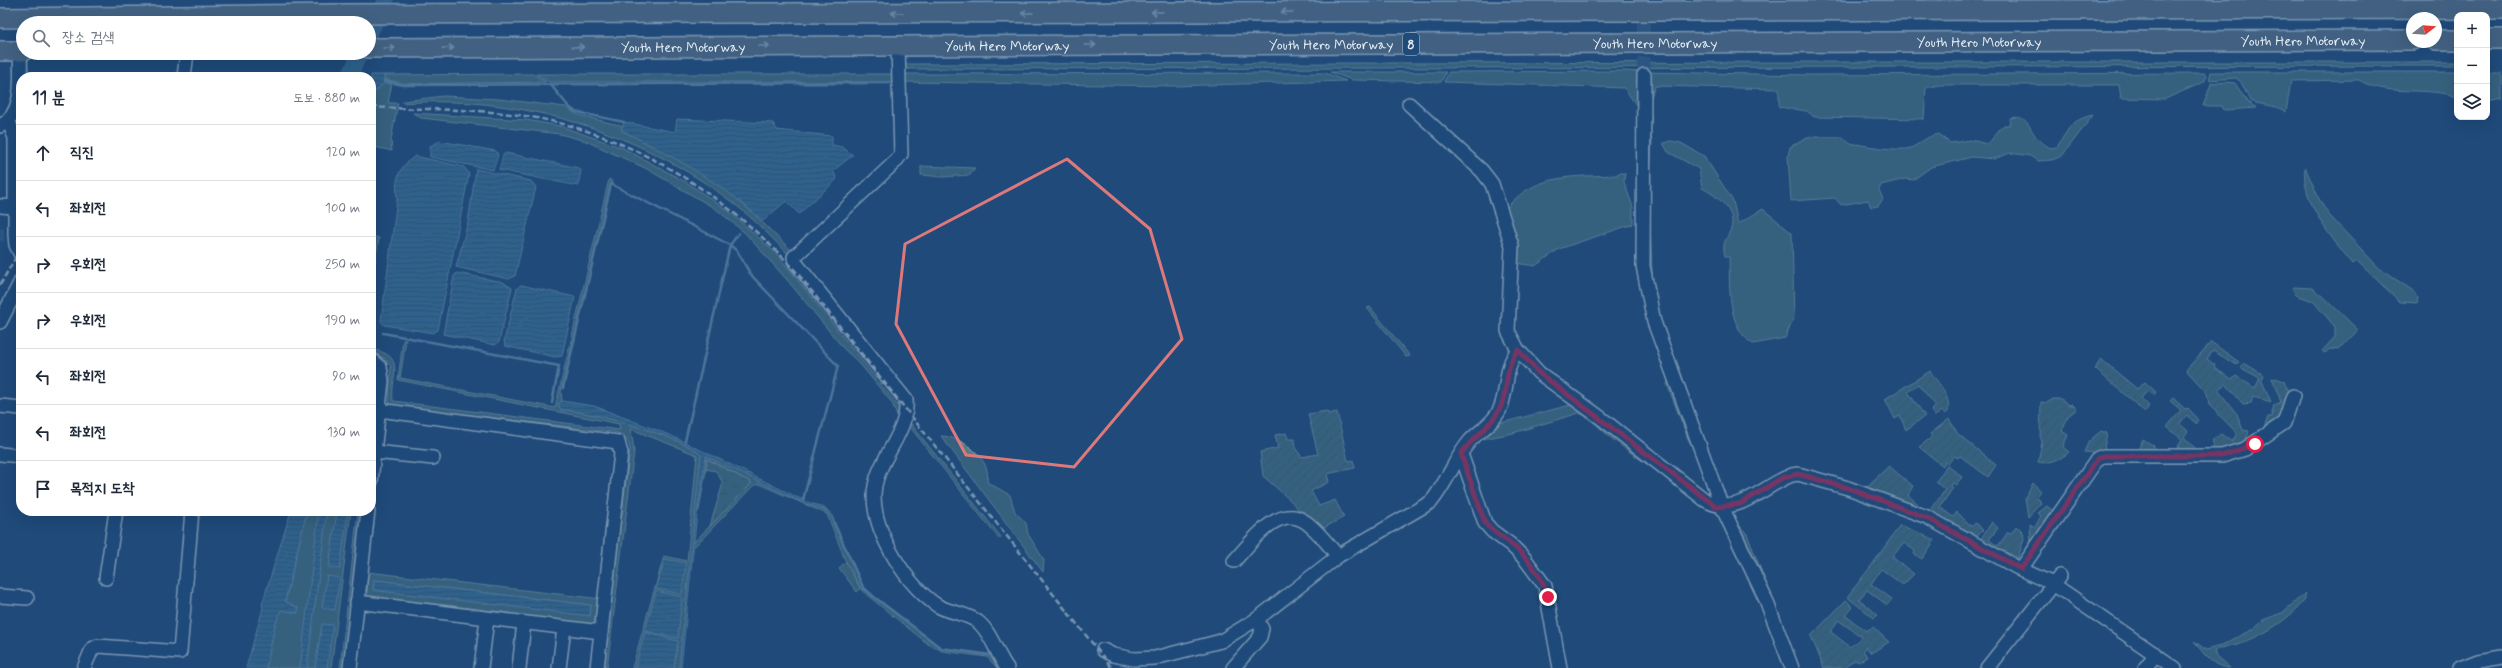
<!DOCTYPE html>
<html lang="ko">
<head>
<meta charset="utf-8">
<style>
  :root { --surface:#fff; --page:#f2f2f3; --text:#1f2937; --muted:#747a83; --line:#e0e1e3 }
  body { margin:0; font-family:Mynerve,"Poor Story",sans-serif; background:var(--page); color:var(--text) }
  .controls { position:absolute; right:12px; top:12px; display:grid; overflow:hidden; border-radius:8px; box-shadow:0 4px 16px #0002 }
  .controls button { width:36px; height:36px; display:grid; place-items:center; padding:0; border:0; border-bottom:1px solid var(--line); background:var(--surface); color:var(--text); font:20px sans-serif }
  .compass { position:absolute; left:2406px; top:12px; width:36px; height:36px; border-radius:50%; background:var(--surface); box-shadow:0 4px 16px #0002; rotate:73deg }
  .stop { position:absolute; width:12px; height:12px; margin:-9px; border:3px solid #e11d48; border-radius:50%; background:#fff }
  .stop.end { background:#e11d48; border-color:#fff; box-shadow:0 1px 4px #0008 }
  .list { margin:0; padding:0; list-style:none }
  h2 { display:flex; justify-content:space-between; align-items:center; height:52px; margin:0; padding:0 16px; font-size:17px }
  h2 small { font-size:13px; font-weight:400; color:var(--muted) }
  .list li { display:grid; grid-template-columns:26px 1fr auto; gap:12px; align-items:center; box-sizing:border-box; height:56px; padding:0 16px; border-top:1px solid var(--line) }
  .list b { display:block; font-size:15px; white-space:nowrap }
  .list em { font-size:13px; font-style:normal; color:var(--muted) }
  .icon { flex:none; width:22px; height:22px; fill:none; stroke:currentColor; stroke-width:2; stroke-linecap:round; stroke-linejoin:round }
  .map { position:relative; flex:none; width:2502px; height:668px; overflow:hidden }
  .search { position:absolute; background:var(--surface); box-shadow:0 4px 16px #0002; left:16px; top:16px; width:360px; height:44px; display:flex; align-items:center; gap:10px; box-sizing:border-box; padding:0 14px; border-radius:22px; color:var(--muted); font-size:15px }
  .panel { position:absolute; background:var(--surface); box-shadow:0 4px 16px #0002; left:16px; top:72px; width:360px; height:444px; border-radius:16px }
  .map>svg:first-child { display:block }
  .green { fill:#527c83; stroke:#9db6be; fill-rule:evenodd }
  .forest { fill:url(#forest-firs); stroke:#9db6be }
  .wetland { fill:url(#wetland-marsh); stroke:#9db6be }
  .garden { fill:url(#garden-furrows); stroke:#9db6be; fill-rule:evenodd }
  .water { fill:url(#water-rules); stroke:#85aac3 }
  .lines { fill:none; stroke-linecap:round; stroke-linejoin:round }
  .stream { stroke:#85aac3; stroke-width:2.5 }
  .river { stroke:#437b9f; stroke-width:16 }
  .minor-tunnel { stroke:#3d638d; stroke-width:13; stroke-dasharray:13 6; stroke-linecap:butt }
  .minor-casing { stroke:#e8f1f8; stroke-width:16 }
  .highway-casing { stroke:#e8f1f8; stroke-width:22 }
  .minor { stroke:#1f4a7a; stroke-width:13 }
  .highway { stroke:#6d7d8c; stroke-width:19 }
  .rail { stroke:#e8f1f8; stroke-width:2.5; stroke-dasharray:6 3; stroke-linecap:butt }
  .oneway { stroke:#c3ced8 }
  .route { stroke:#e11d48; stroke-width:5 }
  .marked { fill:none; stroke:#dd787b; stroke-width:3; stroke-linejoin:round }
  .labels { text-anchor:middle; stroke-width:3; stroke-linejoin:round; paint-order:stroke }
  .shield { fill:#1f4a7a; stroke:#acbfd2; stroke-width:1 }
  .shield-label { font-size:13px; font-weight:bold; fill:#e8f1f8 }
  .street-label { font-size:14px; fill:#e8f1f8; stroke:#1f4a7a }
</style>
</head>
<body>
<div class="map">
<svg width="2502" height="668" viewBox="0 0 2502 668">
  <defs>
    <pattern id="forest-firs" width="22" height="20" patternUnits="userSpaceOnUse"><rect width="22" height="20" fill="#527c83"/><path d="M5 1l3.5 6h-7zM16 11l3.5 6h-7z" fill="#4d6569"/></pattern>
    <pattern id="wetland-marsh" width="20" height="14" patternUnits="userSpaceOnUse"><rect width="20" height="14" fill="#527c83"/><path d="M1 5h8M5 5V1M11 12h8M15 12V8" fill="none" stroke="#4d6569"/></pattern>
    <pattern id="garden-furrows" width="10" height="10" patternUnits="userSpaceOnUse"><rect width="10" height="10" fill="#527c83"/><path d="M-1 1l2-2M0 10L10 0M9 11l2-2" fill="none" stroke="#4d6569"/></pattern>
    <pattern id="water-rules" width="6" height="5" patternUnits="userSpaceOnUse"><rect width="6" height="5" fill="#437b9f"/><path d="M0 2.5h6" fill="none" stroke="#446479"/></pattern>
  </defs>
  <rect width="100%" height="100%" fill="#1f4a7a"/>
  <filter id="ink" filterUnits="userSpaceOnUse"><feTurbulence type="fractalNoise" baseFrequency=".025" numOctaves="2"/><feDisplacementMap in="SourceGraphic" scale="8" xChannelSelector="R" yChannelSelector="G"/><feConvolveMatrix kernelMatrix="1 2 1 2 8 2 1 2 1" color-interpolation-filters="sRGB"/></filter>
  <g filter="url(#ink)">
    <g class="green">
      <polygon points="1848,62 2457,62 2457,66 902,69 902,64"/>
      <polygon points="1625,71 1641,72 1642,113 1624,88 1444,82 1449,72"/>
      <polygon points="1330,72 1446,72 1441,82 1352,80"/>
      <path d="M1646,72l163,3 396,-2 2,3 -3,6 -39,17 -44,-1 -2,-13h-179l-14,3 -2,31 -110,-2 -7,-6 -28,-4v-18l-124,-3 -9,26 6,5 -2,10 2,15 -3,54 4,97 8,35 19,42 30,88 -4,1c-23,-63 -53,-126 -60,-193z"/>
      <path d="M2211,72h246v25c-30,-11 -72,0 -98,-17l-68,1 -5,31c-11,-8 -24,-6 -36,-11l-9,-19 -5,-4 -27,2z"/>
      <polygon points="1325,73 1346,81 1174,86 903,82 902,74"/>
      <polygon points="2487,73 2502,73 2502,98 2487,101"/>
      <polygon points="533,74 546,82 406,84 384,79 384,75"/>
      <polygon points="536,74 897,74 897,82 549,82"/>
      <polygon points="2225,82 2235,83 2247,102 2257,108 2224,110 2222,106 2203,106 2211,84"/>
      <polygon points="384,83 392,83 388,103 398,103 391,140 392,151 371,146 371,96"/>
      <path d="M444,96l55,3 67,8 12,8 45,11 -2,4 65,33 50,34 58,56 -3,4c-19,-19 -37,-38 -58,-54 -92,-71 -213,-109 -330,-100v-2z"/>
      <polygon points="413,113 526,120 560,126 623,148 686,182 730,212 778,255 902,411 899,420 892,403 860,364 844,349 788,281 745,233 716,209 645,168 586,141 560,134 421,118"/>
      <path d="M2093,115l-31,41 -10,4 -14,1 -8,-5 -20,-3 -16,6 -22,-2 -41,10 -18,13 -8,-1 -24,6 -2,5 4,9 -5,7 -7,1 -3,-7 -27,5 -6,-7 -44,3 -3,-45 2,-9 17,-10h36l6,6c14,2 49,9 62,5 10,-5 16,-12 27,-14l12,9 21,-3 16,4c8,-6 9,-13 17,-19h5l1,-7c18,-4 18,9 27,20 4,4 9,7 13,10l7,-1c12,-19 14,-27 36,-32z"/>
      <path d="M1671,141l10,2 23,13 29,45 5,23 25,-15 29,24 2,84 -9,21 -32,6c-27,-17 -23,-59 -24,-87l-4,-1c-5,-17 6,-19 7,-33 1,-15 -18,-29 -30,-35l-3,-19 -31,-17 -5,-9z"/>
      <path d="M2305,167l15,34 9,14 51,54 35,23 3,6 -1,5 -17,-1 -43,-41 -4,3c-21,-25 -53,-63 -48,-97z"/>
      <path d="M1618,173h7l-1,9 9,25v17l-74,25 -24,17 -20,-3 -2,-35 -9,-17c30,-39 70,-34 113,-36z"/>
      <path d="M609,179l3,2 -51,211 1,9 -4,3 3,6c23,-1 126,28 140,45l-22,213h-5l3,-27 -32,-8 -10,35h-3l32,-112 23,5 10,-106 -66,-26 3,22 -27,217h-5l28,-219c-1,-9 -7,-15 -16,-17l-221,-26 -4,-4 2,-35 -7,-9 -13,-4v-5c37,7 19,26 22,52l227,29 -1,-6 -221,-44 5,-40h3l-6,38 155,30z"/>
      <polygon points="371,236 379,238 371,283 374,249"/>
      <polygon points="2294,287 2312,288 2320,296 2321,294 2358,330 2339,350 2330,349 2325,353 2322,351 2335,337 2335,327 2313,301 2296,295 2292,289"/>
      <polygon points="1670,376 1706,468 1688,439 1667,384"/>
      <path d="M1578,403l133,103 -3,3c-32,-26 -66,-47 -97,-71 -11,-9 -19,-20 -32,-25l-66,20 -35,7 11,-14z"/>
      <polygon points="908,420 1001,537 999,539 906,422"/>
      <path d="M941,436c20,0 52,23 46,46l23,13 5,17 11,11 2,11 16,26 -1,12z"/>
      <polygon points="706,456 830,513 864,590 941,648 989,656 1000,668 997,668 987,657 942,651 928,644 862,591 846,562 827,514 759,484 753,486 693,548 694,542 752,483 708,459 699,510 697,513"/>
      <polygon points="307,511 351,511 331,668 266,668 275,625 281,609 297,613 298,608 285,601"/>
      <polygon points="358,511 362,511 345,668 340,668"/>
      <polygon points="1728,512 1747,534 1799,668 1795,668"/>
      <path d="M368,572l233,27 -4,24 -4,1 -226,-27zM374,580l217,25 -1,10 -217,-25z"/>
      <path d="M2305,593v7c-15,18 -36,32 -58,41 -11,4 -22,5 -33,10l2,5 14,12c-17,0 -27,-15 -36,-27l12,9 14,-4 33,-17 10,-9 19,-7z"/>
    </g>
    <g class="forest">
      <polygon points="921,166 975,168 969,175 943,177 921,175"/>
      <polygon points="1370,307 1410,356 1406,357 1367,308"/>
    </g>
    <g class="wetland">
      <polygon points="707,459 752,483 710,526 723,483 716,471 706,469"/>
      <polygon points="846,562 860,588 857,592 839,568"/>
    </g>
    <g class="garden">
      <polygon points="2211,342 2239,362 2237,365 2213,351 2207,359 2215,365 2214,368 2232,379 2236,376 2255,388 2260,378 2241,368 2244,363 2264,375 2262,381 2271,402 2253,397 2251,403 2243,404 2226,384 2218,390 2237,414 2243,430 2249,431 2244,446 2216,451 2213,447 2214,439 2221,434 2232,442 2237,433 2209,405 2207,393 2186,370"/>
      <polygon points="2101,359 2137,389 2145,382 2156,392 2154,395 2148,391 2141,398 2149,406 2145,412 2095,369"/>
      <path d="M1930,371c8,12 22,26 18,41l-3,2 -3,-3 -7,5 -4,-5 5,-5 -18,-22 -10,8 17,24 -19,14 -6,-14 -5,3 -10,-20z"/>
      <polygon points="2272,377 2284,381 2289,395 2279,423 2262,433 2268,417 2271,417 2274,405 2281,402"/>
      <polygon points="2173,398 2185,409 2188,408 2199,420 2197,424 2186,415 2180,424 2188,431 2184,437 2201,454 2175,453 2182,439 2167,427 2181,410 2170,401"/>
      <path d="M2053,399h8l8,6 3,-1 5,5 -9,7 -6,15 6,4 -5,12 6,5c-7,7 -22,13 -31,10l4,-20 -2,-6 1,-34 6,1z"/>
      <polygon points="1327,411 1328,414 1337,412 1348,461 1353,460 1355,468 1327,474 1329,482 1311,491 1319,506 1335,500 1344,517 1318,531 1290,500 1263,476 1260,452 1278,448 1275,435 1286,433 1288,439 1295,439 1296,449 1302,457 1318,454 1308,414"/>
      <polygon points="1949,419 1958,434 1996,465 1988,477 1960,456 1958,458 1954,456 1948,464 1945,462 1943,466 1919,447 1932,437 1930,434"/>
      <polygon points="2101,431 2107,433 2103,453 2084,452 2089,441"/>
      <polygon points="2143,439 2154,446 2153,452 2137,452"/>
      <polygon points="1947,465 1962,477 1956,485 1953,483 1951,485 1953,488 1940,507 1953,517 1957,512 1972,527 1975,523 1983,530 1974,540 1928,514 1945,490 1936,482"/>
      <polygon points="1889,466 1913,486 1908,495 1918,504 1914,510 1864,489"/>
      <polygon points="2033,483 2041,491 2037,496 2041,503 2028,517 2025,497"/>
      <polygon points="2047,506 2057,514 2031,549 2030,524 2035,527 2041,516 2038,513"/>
      <polygon points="1992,522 1998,528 1989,540 1998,546 2008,532 2011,533 2017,526 2023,532 2024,539 2018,558 2004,551 2001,556 1978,543"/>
      <polygon points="1900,525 1935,540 1922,559 1914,554 1915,551 1904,543 1892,557 1914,574 1903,585 1881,569 1871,584 1892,599 1887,605 1867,590 1859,599 1878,615 1874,618 1847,597 1872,565"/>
      <path d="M1846,600l7,7 -7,9 20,15 7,-4 16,15 -18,11 -5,-6 -3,3 4,7 -9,5 -3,-2 -11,8h-20l-13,-32zM1838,620l24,17 -12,10 -19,-15z"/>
    </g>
    <g class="water">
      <polygon points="371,75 384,75 384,83 371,96"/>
      <path d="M677,119l96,4 4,7 55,6v9l10,2 11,8 -20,16 4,8 -38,35 -13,-13 -23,20c-46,-41 -87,-63 -142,-91l3,-8 51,10z"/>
      <polygon points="440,141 496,151 498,155 493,170 430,157 430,146"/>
      <polygon points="506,153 579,168 581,170 578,186 499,170 503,155"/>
      <path d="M415,156l49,11 5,7 -31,156 -5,3 -49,-8 -3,-4 16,-122c-2,-21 1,-31 18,-43z"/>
      <polygon points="476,169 531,181 536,187 515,276 509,279 456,267 468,222"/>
      <polygon points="457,273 503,282 512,288 499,342 495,345 443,334 454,276"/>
      <polygon points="521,285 575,297 562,356 555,357 505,346 504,341 517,288"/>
      <path d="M562,401l32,5 78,30 135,66c16,5 22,4 28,21l-9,-13 -20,-6 -100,-48 -9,57 -16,155h-2l22,-213c-14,-17 -117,-46 -140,-45l-3,-6z"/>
      <polygon points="291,511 307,511 285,601 298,608 298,613 281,610 275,625 266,668 246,668 263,608 262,604"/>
      <polygon points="319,511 327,511 307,668 300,668"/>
      <polygon points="337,511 348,511 340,569 329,567"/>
      <polygon points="665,559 686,563 682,594 656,589"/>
      <polygon points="327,576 340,578 335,610 322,608"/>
      <polygon points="374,580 591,605 590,616 373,590"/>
      <polygon points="656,591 682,597 678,638 645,631"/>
      <polygon points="322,624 333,625 327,668 315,668"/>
      <polygon points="645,632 678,641 674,668 635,668"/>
    </g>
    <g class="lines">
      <g class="stream">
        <polyline points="384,81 403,85 894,83"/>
        <polyline points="550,84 569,107 576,112 624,122"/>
        <polyline points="383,333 559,366 552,403"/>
        <polyline points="563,388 611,184 730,245 737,251 751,275 838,366 803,500"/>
        <polyline points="685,441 730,245 739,233"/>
        <polyline points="834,523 863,587 873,596 941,648 991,655 994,658"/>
      </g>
      <g class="river">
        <polyline points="369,35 386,0"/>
        <polyline points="349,77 360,53"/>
      </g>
      <g class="minor-tunnel">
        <polyline points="1643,0 1644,75"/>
        <polyline points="0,235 4,235"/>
      </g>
      <g class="minor-casing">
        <g id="minor">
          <path d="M898,46l3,108 -6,8 -101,95 1,5 111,138c3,35 -32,61 -32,96 0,38 33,90 64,110 12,7 29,7 40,16 13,10 19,33 29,46"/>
          <polyline points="1644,75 1643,266 1654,322 1722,507 1766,600 1792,668"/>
          <polyline points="184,77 187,53"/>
          <path d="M1409,104l73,67 10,13 20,62 -4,85 10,19 21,23 62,45 104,82c32,19 57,-14 87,-25l6,-1 50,14 79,29 89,50 37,17 122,84"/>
          <polyline points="9,122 15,138 15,235 16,245 21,255"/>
          <path d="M0,126c26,-13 20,-50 20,-75"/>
          <polyline points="0,206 15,207"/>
          <polyline points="0,322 21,281"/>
          <polyline points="371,359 380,367 382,381 374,452 433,458"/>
          <polyline points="0,406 21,408"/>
          <polyline points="379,410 618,442 621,453 597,668"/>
          <polyline points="0,454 21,456"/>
          <polyline points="1461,454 1485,523 1492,531 1511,545 1525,559 1545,586 1560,668"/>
          <polyline points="371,482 374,452"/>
          <path d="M1234,561c16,-17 43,-57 70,-40 13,8 24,24 34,35"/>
          <polyline points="2021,569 2098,458 2104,456 2222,456 2245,449 2284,423 2293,396"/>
          <polyline points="106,578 116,511"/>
          <polyline points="0,596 27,598"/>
          <polyline points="357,602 601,632"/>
          <polyline points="1103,650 1113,655 1134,659 1155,658 1221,641 1257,619"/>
          <polyline points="84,668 92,649 98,646 180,652 192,511"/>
          <polyline points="350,668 368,511"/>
          <polyline points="481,668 487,619"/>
          <polyline points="519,668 524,623"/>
          <polyline points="559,668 564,628"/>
          <path d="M1233,668l27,-31 2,-8 -5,-10 81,-63 93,-54c16,-19 23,-42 38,-60 9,-11 23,-17 30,-31 10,-19 4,-43 19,-61"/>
          <polyline points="1987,668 2060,576"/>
          <polyline points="2145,668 2156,654"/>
          <polyline points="2460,668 2478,661 2502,657"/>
        </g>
      </g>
      <g class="highway-casing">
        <g id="highway">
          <polyline points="0,18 335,14 2502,9"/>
          <polyline points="2487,39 2502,39"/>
          <polyline points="2436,40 2457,40"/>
          <path id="s1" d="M369,48l2043,-8"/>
          <polyline points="0,51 23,51"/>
        </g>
      </g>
      <use href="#minor" class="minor"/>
      <use href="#highway" class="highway"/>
      <g class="rail">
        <path d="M371,107c51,3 104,1 154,9 105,16 204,80 273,158l314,394"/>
        <polyline points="0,285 21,248"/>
      </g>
    </g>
    <defs><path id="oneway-shaft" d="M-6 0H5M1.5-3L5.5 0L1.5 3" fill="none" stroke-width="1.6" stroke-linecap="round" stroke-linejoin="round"/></defs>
    <g class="oneway">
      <use href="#oneway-shaft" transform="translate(1157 12) rotate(180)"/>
      <use href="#oneway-shaft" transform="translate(1287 12) rotate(180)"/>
      <use href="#oneway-shaft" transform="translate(897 13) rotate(180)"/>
      <use href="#oneway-shaft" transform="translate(1027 13) rotate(180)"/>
      <use href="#oneway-shaft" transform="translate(1090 45)"/>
      <use href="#oneway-shaft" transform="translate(764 46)"/>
      <use href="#oneway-shaft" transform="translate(578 47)"/>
      <use href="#oneway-shaft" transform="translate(389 48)"/>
      <use href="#oneway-shaft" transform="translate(448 48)"/>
    </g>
  </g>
  <g class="lines" filter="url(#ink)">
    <path class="route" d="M1548,597c-6,-22 -22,-41 -39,-55 -9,-6 -17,-11 -24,-19l-24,-69c11,-16 28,-26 37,-42 12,-20 5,-44 20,-62l21,23 178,134 23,-3 42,-26 16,-4 50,14 79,30 94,51 77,-111 6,-2h118l33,-12"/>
  </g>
  <path d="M0 0H2502V668H0ZM1067,159l83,70 32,110 -108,128 -108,-12 -70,-131 9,-80z" fill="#1f4a7a" fill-opacity=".55" fill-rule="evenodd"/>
  <path class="marked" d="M1067,159l83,70 32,110 -108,128 -108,-12 -70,-131 9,-80z"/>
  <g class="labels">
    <rect class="shield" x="1403" y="33" width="16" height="22" rx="3"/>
    <g class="shield-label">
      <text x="1411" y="49">8</text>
    </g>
    <g class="street-label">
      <text dy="5" stroke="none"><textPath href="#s1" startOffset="1934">Youth Hero Motorway</textPath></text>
      <text dy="5" stroke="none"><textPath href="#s1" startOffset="1610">Youth Hero Motorway</textPath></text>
      <text dy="5" stroke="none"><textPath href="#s1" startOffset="1286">Youth Hero Motorway</textPath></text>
      <text dy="5" stroke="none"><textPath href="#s1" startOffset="962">Youth Hero Motorway</textPath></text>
      <text dy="5" stroke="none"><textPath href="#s1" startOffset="638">Youth Hero Motorway</textPath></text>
      <text dy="5" stroke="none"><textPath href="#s1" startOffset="314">Youth Hero Motorway</textPath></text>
    </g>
  </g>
</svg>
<div class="controls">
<button>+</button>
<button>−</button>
<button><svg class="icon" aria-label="layers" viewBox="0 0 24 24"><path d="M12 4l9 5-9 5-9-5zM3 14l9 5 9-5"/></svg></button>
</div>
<svg class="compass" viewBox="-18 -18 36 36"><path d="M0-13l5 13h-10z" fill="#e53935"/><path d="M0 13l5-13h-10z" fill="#747a83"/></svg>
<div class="stop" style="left:2255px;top:444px"></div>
<div class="stop end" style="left:1548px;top:597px"></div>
<div class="search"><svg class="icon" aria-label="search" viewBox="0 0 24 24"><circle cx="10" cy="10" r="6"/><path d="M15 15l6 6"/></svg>장소 검색</div>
<section class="panel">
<h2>11 분<small>도보 · 880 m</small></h2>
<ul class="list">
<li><svg class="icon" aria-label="ahead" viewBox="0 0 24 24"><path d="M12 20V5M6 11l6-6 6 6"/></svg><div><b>직진</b></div><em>120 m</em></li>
<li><svg class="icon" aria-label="left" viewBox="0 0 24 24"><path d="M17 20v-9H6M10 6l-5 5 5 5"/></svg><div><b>좌회전</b></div><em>100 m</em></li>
<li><svg class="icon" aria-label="right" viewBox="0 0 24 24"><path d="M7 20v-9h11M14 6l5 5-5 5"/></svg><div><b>우회전</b></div><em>250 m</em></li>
<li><svg class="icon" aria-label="right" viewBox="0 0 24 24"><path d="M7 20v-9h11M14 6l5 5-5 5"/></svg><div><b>우회전</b></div><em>190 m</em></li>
<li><svg class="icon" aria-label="left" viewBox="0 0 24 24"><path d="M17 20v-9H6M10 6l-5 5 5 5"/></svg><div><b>좌회전</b></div><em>90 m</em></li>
<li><svg class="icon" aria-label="left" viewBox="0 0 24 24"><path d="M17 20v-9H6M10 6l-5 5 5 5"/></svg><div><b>좌회전</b></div><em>130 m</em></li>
<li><svg class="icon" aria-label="arrive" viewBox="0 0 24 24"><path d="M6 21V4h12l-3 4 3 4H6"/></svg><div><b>목적지 도착</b></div></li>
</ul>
</section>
</div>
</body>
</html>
